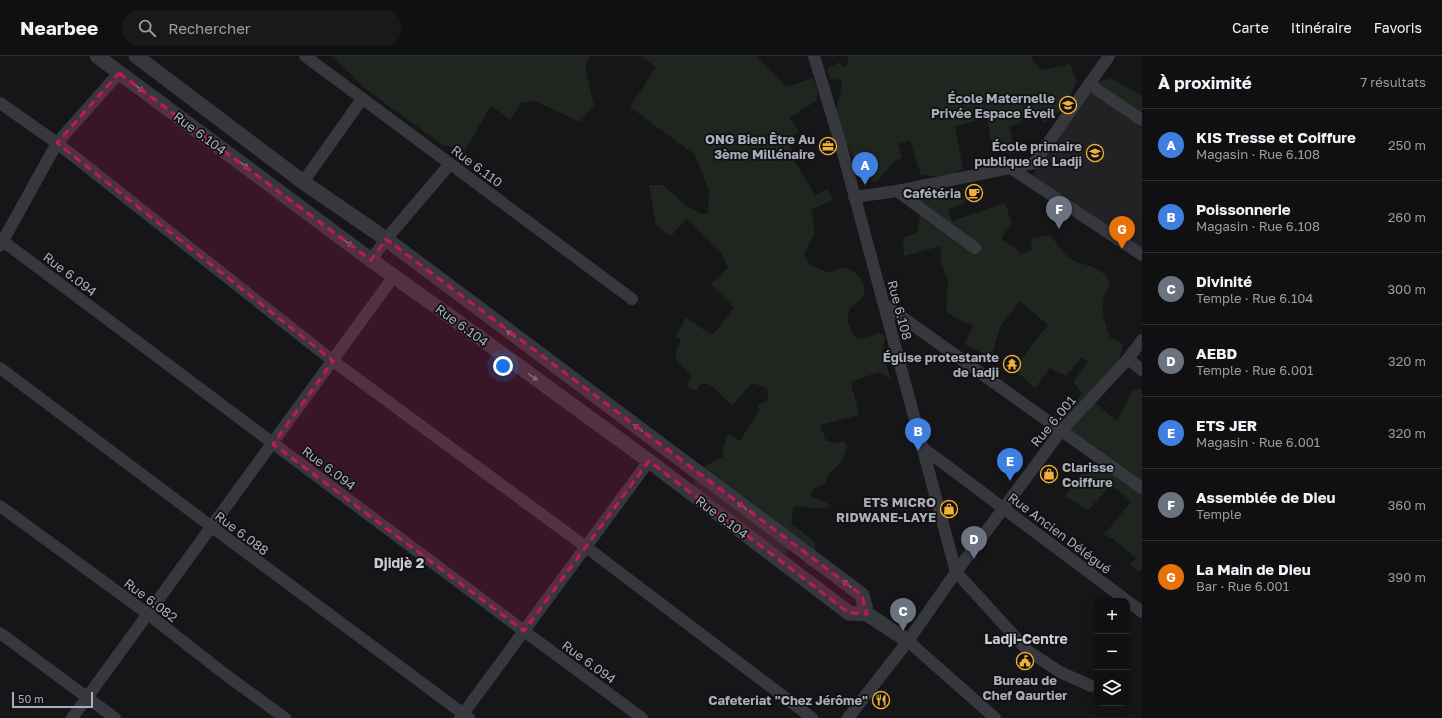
<!DOCTYPE html>
<html lang="fr">
<head>
<meta charset="utf-8">
<style>
  :root { --surface:#101012; --page:#19191b; --text:#f1f3f6; --muted:#9c9d9f; --line:#303032; --accent:#d93025 }
  body { margin:0; font-family:"Golos Text",sans-serif; background:var(--page); color:var(--text) }
  .controls { position:absolute; right:12px; bottom:12px; display:grid; overflow:hidden; border-radius:8px; box-shadow:0 2px 10px #0003 }
  .controls button { width:36px; height:36px; display:grid; place-items:center; padding:0; border:0; border-bottom:1px solid var(--line); background:var(--surface); color:var(--text); font:20px sans-serif }
  .scale { position:absolute; left:12px; bottom:10px; width:81px; box-sizing:border-box; padding-left:4px; border:2px solid #a8adb8; border-top:0; font-size:11px; line-height:14px; white-space:nowrap; color:#a8adb8; -webkit-text-stroke:3px #111113; paint-order:stroke }
  .you { position:absolute; left:503px; top:310px; width:14px; height:14px; margin:-10px; border:3px solid #fff; border-radius:50%; background:#1a73e8; box-shadow:0 0 0 6px #1a73e833 }
  .badge { display:grid; place-items:center; width:26px; height:26px; border-radius:50%; background:var(--accent); color:#fff; font-size:13px; font-weight:700 }
  .pin { position:absolute; translate:-50% -33px; filter:drop-shadow(0 1px 2px #0008) }
  .pin::after { content:''; position:absolute; top:21px; width:14px; height:12px; background:inherit; clip-path:polygon(0 0,100% 0,50% 100%) }
  .list { margin:0; padding:0; list-style:none }
  h2 { display:flex; justify-content:space-between; align-items:center; height:52px; margin:0; padding:0 16px; font-size:17px }
  h2 small { font-size:13px; font-weight:400; color:var(--muted) }
  .list li { display:grid; grid-template-columns:26px 1fr auto; gap:12px; align-items:center; box-sizing:border-box; height:72px; padding:0 16px; border-top:1px solid var(--line) }
  .list b { display:block; font-size:15px; white-space:nowrap }
  .list p { margin:0; font-size:13px; white-space:nowrap; color:var(--muted) }
  .list em { font-size:13px; font-style:normal; color:var(--muted) }
  .icon { flex:none; width:22px; height:22px; fill:none; stroke:currentColor; stroke-width:2; stroke-linecap:round; stroke-linejoin:round }
  .map { position:relative; flex:none; width:1142px; height:662px; overflow:hidden }
  header { display:flex; align-items:center; gap:24px; box-sizing:border-box; height:56px; padding:0 20px; background:var(--surface); border-bottom:1px solid var(--line) }
  header strong { font-size:19px }
  nav { display:flex; gap:22px; margin-inline-start:auto; font-size:14px }
  .search { width:280px; height:36px; background:var(--page); display:flex; align-items:center; gap:10px; box-sizing:border-box; padding:0 14px; border-radius:22px; color:var(--muted); font-size:15px }
  main { display:flex }
  aside { flex:1; background:var(--surface) }
  .map>svg:first-child { display:block }
  .built { fill:#222225 }
  .green { fill:#1e261f }
  .lines { fill:none; stroke-linecap:round; stroke-linejoin:round }
  .minor { stroke:#37383d; stroke-width:12 }
  .tertiary { stroke:#37383d; stroke-width:15 }
  .oneway { fill:#757881 }
  .marked { fill:#c2185b; fill-opacity:0.2; stroke:#c2185b; stroke-width:3; stroke-dasharray:8 5; stroke-linejoin:round }
  .labels { text-anchor:middle; stroke-width:3.5; stroke-linejoin:round; paint-order:stroke }
  .poi-label { font-size:13px; font-weight:bold; fill:#a8adb8; stroke:#111113; text-anchor:end }
  .street-label { font-size:13px; fill:#a8adb8; stroke:#111113 }
  .neighbourhood-label { font-size:14px; font-weight:bold; fill:#c9ccd4; stroke:#111113 }
</style>
</head>
<body>
<header>
<strong>Nearbee</strong>
<div class="search"><svg class="icon" aria-label="search" viewBox="0 0 24 24"><circle cx="10" cy="10" r="6"/><path d="M15 15l6 6"/></svg>Rechercher</div>
<nav><a>Carte</a><a>Itinéraire</a><a>Favoris</a></nav>
</header>
<main>
<div class="map">
<svg width="1142" height="662" viewBox="0 0 1142 662">
  <rect width="100%" height="100%" fill="#161618"/>
  <polygon class="built" points="1088,36 1142,72 1142,192 1031,121"/>
  <g class="green">
    <polygon points="333,0 590,0 585,13 594,49 580,66 535,45 521,47 510,64 491,49 465,95 441,88 363,31"/>
    <path d="M642,0h114l30,31 27,-9 5,14 -2,9 -27,17 10,13 -10,9 4,20 9,13 13,22 13,-6 5,10 -22,11 4,23 -11,21 6,11 20,8 14,-6c14,5 18,10 21,25l-7,10 -8,6 -3,12 6,15 4,4 13,-3 9,-3 6,3 -3,19 9,24 -12,-7 -28,10 8,33 -39,10 6,16 11,2 7,-2 3,5 -4,14 -14,14 -4,10 -11,4 -3,8 16,7 4,3c-13,6 -23,0 -37,0l-3,17 23,18 4,17 -7,8 -7,-1 3,-12 -14,-6 -17,15 -85,-61 3,-16 1,-14 28,-14v-9l5,-14 12,7 19,-30 -1,-6 10,-5 -1,-12 -16,-5 -10,13 -9,9 -22,-20 -8,-2 -6,8 -8,-4v-2l-1,-1 5,-8 -16,-17v-8l5,-11 -5,-3 10,-20 25,18 7,-6 16,-22 -23,-23 17,-16 -7,-16 -35,-33 -15,17 -15,-11 -7,-40h14l21,19 17,10 7,-1 1,-22 -14,-36 -65,-48 26,-40z"/>
    <polygon points="847,0 1031,0 1031,2 1042,14 1070,8 1077,26 1063,52 1045,67 1027,54 1020,67 1009,70 1016,97 993,96 987,62 955,70 963,113 947,121 921,119 910,85 898,88 902,102 896,104 875,127 857,110 834,58 840,39 842,24 830,23 827,13 840,6 842,11 849,8"/>
    <polygon points="1111,22 1142,40 1142,66 1137,73 1092,40 1094,27"/>
    <path d="M957,132l8,15 -17,6 4,12 53,-18 7,21 -11,14c7,6 15,10 20,17l11,-6 -1,-10 19,-4c7,8 13,20 23,25 15,8 29,4 37,24 -12,20 -7,33 0,53l13,7 -6,25 -22,34 22,18 16,-32h9v181l-1,-1 -2,2 -9,-6 6,-7 -23,-19 -11,-5 7,-5 22,-28 -20,-16 -23,25 -23,-14 18,-25 17,-13 -40,-34 22,-31 -9,-11 15,-20 -6,-5 -16,19 -16,-8 -15,20 -20,-18 13,-20 20,-25 -28,-24 -20,26 -9,32 -26,-16 8,-18 -16,-6 -11,-8 2,-31 -7,-16v-18l-37,10 -1,-19 14,-4 3,-15 -2,-17 13,-12z"/>
  </g>
  <g class="lines">
    <g class="minor">
      <polyline points="305,0 632,243"/>
      <polyline points="814,0 840,86 956,516 1028,595 1060,616 1091,630"/>
      <polyline points="1089,28 1142,64"/>
      <polyline points="0,47 57,87 333,305 586,491 812,662"/>
      <polyline points="1009,111 1142,199"/>
      <polyline points="303,126 362,43"/>
      <polyline points="897,135 975,192"/>
      <polyline points="854,141 897,135 1034,107 1109,0"/>
      <polyline points="0,183 524,575 642,662"/>
      <polyline points="0,190 57,87 119,17"/>
      <polyline points="371,204 386,183 450,108"/>
      <polyline points="885,249 1142,432"/>
      <polyline points="1128,303 1142,314"/>
      <polyline points="0,312 212,471 469,662"/>
      <polyline points="923,392 1142,556"/>
      <polyline points="0,450 148,558 226,619 285,662"/>
      <polyline points="0,577 115,662"/>
      <polyline points="908,585 995,662"/>
      <polyline points="72,662 394,220"/>
      <polyline points="460,662 649,405"/>
      <polyline points="848,662 908,585 956,516 1061,375 1128,303 1142,284"/>
    </g>
    <g class="tertiary">
      <polyline points="97,0 371,204 472,276 649,405 849,557 867,558 908,585"/>
      <polyline points="136,0 303,126 386,183 862,539 867,558"/>
    </g>
  </g>
  <defs><path id="oneway-solid" d="M-6-.8H1V-3.2L6.5 0L1 3.2V.8H-6Z"/></defs>
  <g class="oneway">
    <use href="#oneway-solid" transform="translate(139 32) rotate(37)"/>
    <use href="#oneway-solid" transform="translate(244 109) rotate(37)"/>
    <use href="#oneway-solid" transform="translate(348 187) rotate(37)"/>
    <use href="#oneway-solid" transform="translate(511 278) rotate(-143)"/>
    <use href="#oneway-solid" transform="translate(533 321) rotate(36)"/>
    <use href="#oneway-solid" transform="translate(638 372) rotate(-143)"/>
    <use href="#oneway-solid" transform="translate(742 450) rotate(-143)"/>
    <use href="#oneway-solid" transform="translate(847 528) rotate(-143)"/>
  </g>
  <path class="marked" d="M119,17l252,187 15,-21 476,356 5,19 -18,-1 -200,-152 -125,170 -251,-187 60,-83 -276,-218z"/>
  <defs>
    <g id="school-ring" transform="scale(0.9)"><circle r="9.5" fill="#111113" stroke="#f2b134" stroke-width="1.5"/><path d="M0-5L7-2L0 1L-7-2ZM-4 1L0 2.5L4 1V4Q0 6-4 4Z" fill="#f2b134"/></g>
    <g id="office-ring" transform="scale(0.9)"><circle r="9.5" fill="#111113" stroke="#f2b134" stroke-width="1.5"/><path d="M-6-3h4V-5.5h4V-3h4V5H-6ZM-1-4.5V-3h2v-1.5ZM-6 0V1H6V0Z" fill="#f2b134"/></g>
    <g id="cafe-ring" transform="scale(0.9)"><circle r="9.5" fill="#111113" stroke="#f2b134" stroke-width="1.5"/><path d="M-5.5-4.5H6V0H3Q3 3.5 0 3.5H-2.5Q-5.5 3.5-5.5 0ZM3-3.2v2h1.7v-2ZM-6 4.5H4V6H-6Z" fill="#f2b134"/></g>
    <g id="temple-ring" transform="scale(0.9)"><circle r="9.5" fill="#111113" stroke="#f2b134" stroke-width="1.5"/><path d="M0-6L5-2H3V0L6.5 2.5H4V6H1.5V3h-3V6H-4V2.5H-6.5L-3 0V-2H-5Z" fill="#f2b134"/></g>
    <g id="shop-ring" transform="scale(0.9)"><circle r="9.5" fill="#111113" stroke="#f2b134" stroke-width="1.5"/><path d="M-5-2.5h2.3a2.7 3.5 0 0 1 5.4 0H5L5.5 6h-11ZM-1.5-2.5h3a1.5 2.3 0 0 0-3 0Z" fill="#f2b134"/></g>
    <g id="civic-ring" transform="scale(0.9)"><circle r="9.5" fill="#111113" stroke="#f2b134" stroke-width="1.5"/><path d="M-.6-6.5H3V-4.5H.6V-3L4-1V1h2V6H-6V1h2V-1L-.6-3ZM-1.2 2.5V6h2.4V2.5Z" fill="#f2b134"/></g>
    <g id="restaurant-ring" transform="scale(0.9)"><circle r="9.5" fill="#111113" stroke="#f2b134" stroke-width="1.5"/><path d="M-5-6h1v4h1v-4h1v4h1v-4h1v5L-1.5 .5V6h-2V.5L-5-1ZM5-6V6H3V1.5H1.5Q1.5-4 5-6Z" fill="#f2b134"/></g>
  </defs>
  <g fill-rule="evenodd">
    <use href="#school-ring" x="1068" y="49"/>
    <use href="#office-ring" x="828" y="90"/>
    <use href="#school-ring" x="1095" y="97"/>
    <use href="#cafe-ring" x="974" y="137"/>
    <use href="#temple-ring" x="1012" y="308"/>
    <use href="#shop-ring" x="1049" y="418"/>
    <use href="#shop-ring" x="949" y="453"/>
    <use href="#civic-ring" x="1025" y="605"/>
    <use href="#restaurant-ring" x="881" y="644"/>
  </g>
  <g class="labels">
    <g class="poi-label">
      <text x="1055" y="47">École Maternelle<tspan x="1055" dy="15">Privée Espace Éveil</tspan></text>
      <text x="815" y="88">ONG Bien Être Au<tspan x="815" dy="15">3ème Millénaire</tspan></text>
      <text x="1082" y="95">École primaire<tspan x="1082" dy="15">publique de Ladji</tspan></text>
      <text x="961" y="142">Cafétéria</text>
      <text x="999" y="306">Église protestante<tspan x="999" dy="15">de ladji</tspan></text>
      <text x="1062" y="416" text-anchor="start">Clarisse<tspan x="1062" dy="15">Coiffure</tspan></text>
      <text x="936" y="451">ETS MICRO<tspan x="936" dy="15">RIDWANE-LAYE</tspan></text>
      <text x="1025" y="629" text-anchor="middle">Bureau de<tspan x="1025" dy="15">Chef Qaurtier</tspan></text>
      <text x="868" y="649">Cafeteriat "Chez Jérôme"</text>
    </g>
    <g class="street-label">
      <text transform="translate(200 77) rotate(37)" y="5">Rue 6.104</text>
      <text transform="translate(477 110) rotate(37)" y="5">Rue 6.110</text>
      <text transform="translate(70 218) rotate(37)" y="5">Rue 6.094</text>
      <text transform="translate(900 254) rotate(75)" y="5">Rue 6.108</text>
      <text transform="translate(462 269) rotate(36)" y="5">Rue 6.104</text>
      <text transform="translate(1053 365) rotate(-50)" y="5">Rue 6.001</text>
      <text transform="translate(329 412) rotate(37)" y="5">Rue 6.094</text>
      <text transform="translate(722 461) rotate(37)" y="5">Rue 6.104</text>
      <text transform="translate(242 477) rotate(37)" y="5">Rue 6.088</text>
      <text transform="translate(1060 477) rotate(37)" y="5">Rue Ancien Délégué</text>
      <text transform="translate(151 544) rotate(37)" y="5">Rue 6.082</text>
      <text transform="translate(589 606) rotate(36)" y="5">Rue 6.094</text>
    </g>
    <g class="neighbourhood-label">
      <text x="399" y="512">Djidjè 2</text>
      <text x="1026" y="588">Ladji-Centre</text>
    </g>
  </g>
</svg>
<div class="controls">
<button>+</button>
<button>−</button>
<button><svg class="icon" aria-label="layers" viewBox="0 0 24 24"><path d="M12 4l9 5-9 5-9-5zM3 14l9 5 9-5"/></svg></button>
</div>
<div class="scale">50 m</div>
<div class="you"></div>
<div class="pin badge" style="left:865px;top:129px;background:#3f7fe0">A</div>
<div class="pin badge" style="left:918px;top:395px;background:#3f7fe0">B</div>
<div class="pin badge" style="left:903px;top:575px;background:#6b7280">C</div>
<div class="pin badge" style="left:974px;top:503px;background:#6b7280">D</div>
<div class="pin badge" style="left:1010px;top:425px;background:#3f7fe0">E</div>
<div class="pin badge" style="left:1059px;top:173px;background:#6b7280">F</div>
<div class="pin badge" style="left:1122px;top:193px;background:#e8710a">G</div>
</div>
<aside>
<h2>À proximité<small>7 résultats</small></h2>
<ul class="list">
<li><span class="badge" style="background:#3f7fe0">A</span><div><b>KIS Tresse et Coiffure</b><p>Magasin · Rue 6.108</p></div><em>250 m</em></li>
<li><span class="badge" style="background:#3f7fe0">B</span><div><b>Poissonnerie</b><p>Magasin · Rue 6.108</p></div><em>260 m</em></li>
<li><span class="badge" style="background:#6b7280">C</span><div><b>Divinité</b><p>Temple · Rue 6.104</p></div><em>300 m</em></li>
<li><span class="badge" style="background:#6b7280">D</span><div><b>AEBD</b><p>Temple · Rue 6.001</p></div><em>320 m</em></li>
<li><span class="badge" style="background:#3f7fe0">E</span><div><b>ETS JER</b><p>Magasin · Rue 6.001</p></div><em>320 m</em></li>
<li><span class="badge" style="background:#6b7280">F</span><div><b>Assemblée de Dieu</b><p>Temple</p></div><em>360 m</em></li>
<li><span class="badge" style="background:#e8710a">G</span><div><b>La Main de Dieu</b><p>Bar · Rue 6.001</p></div><em>390 m</em></li>
</ul>
</aside>
</main>
</body>
</html>
